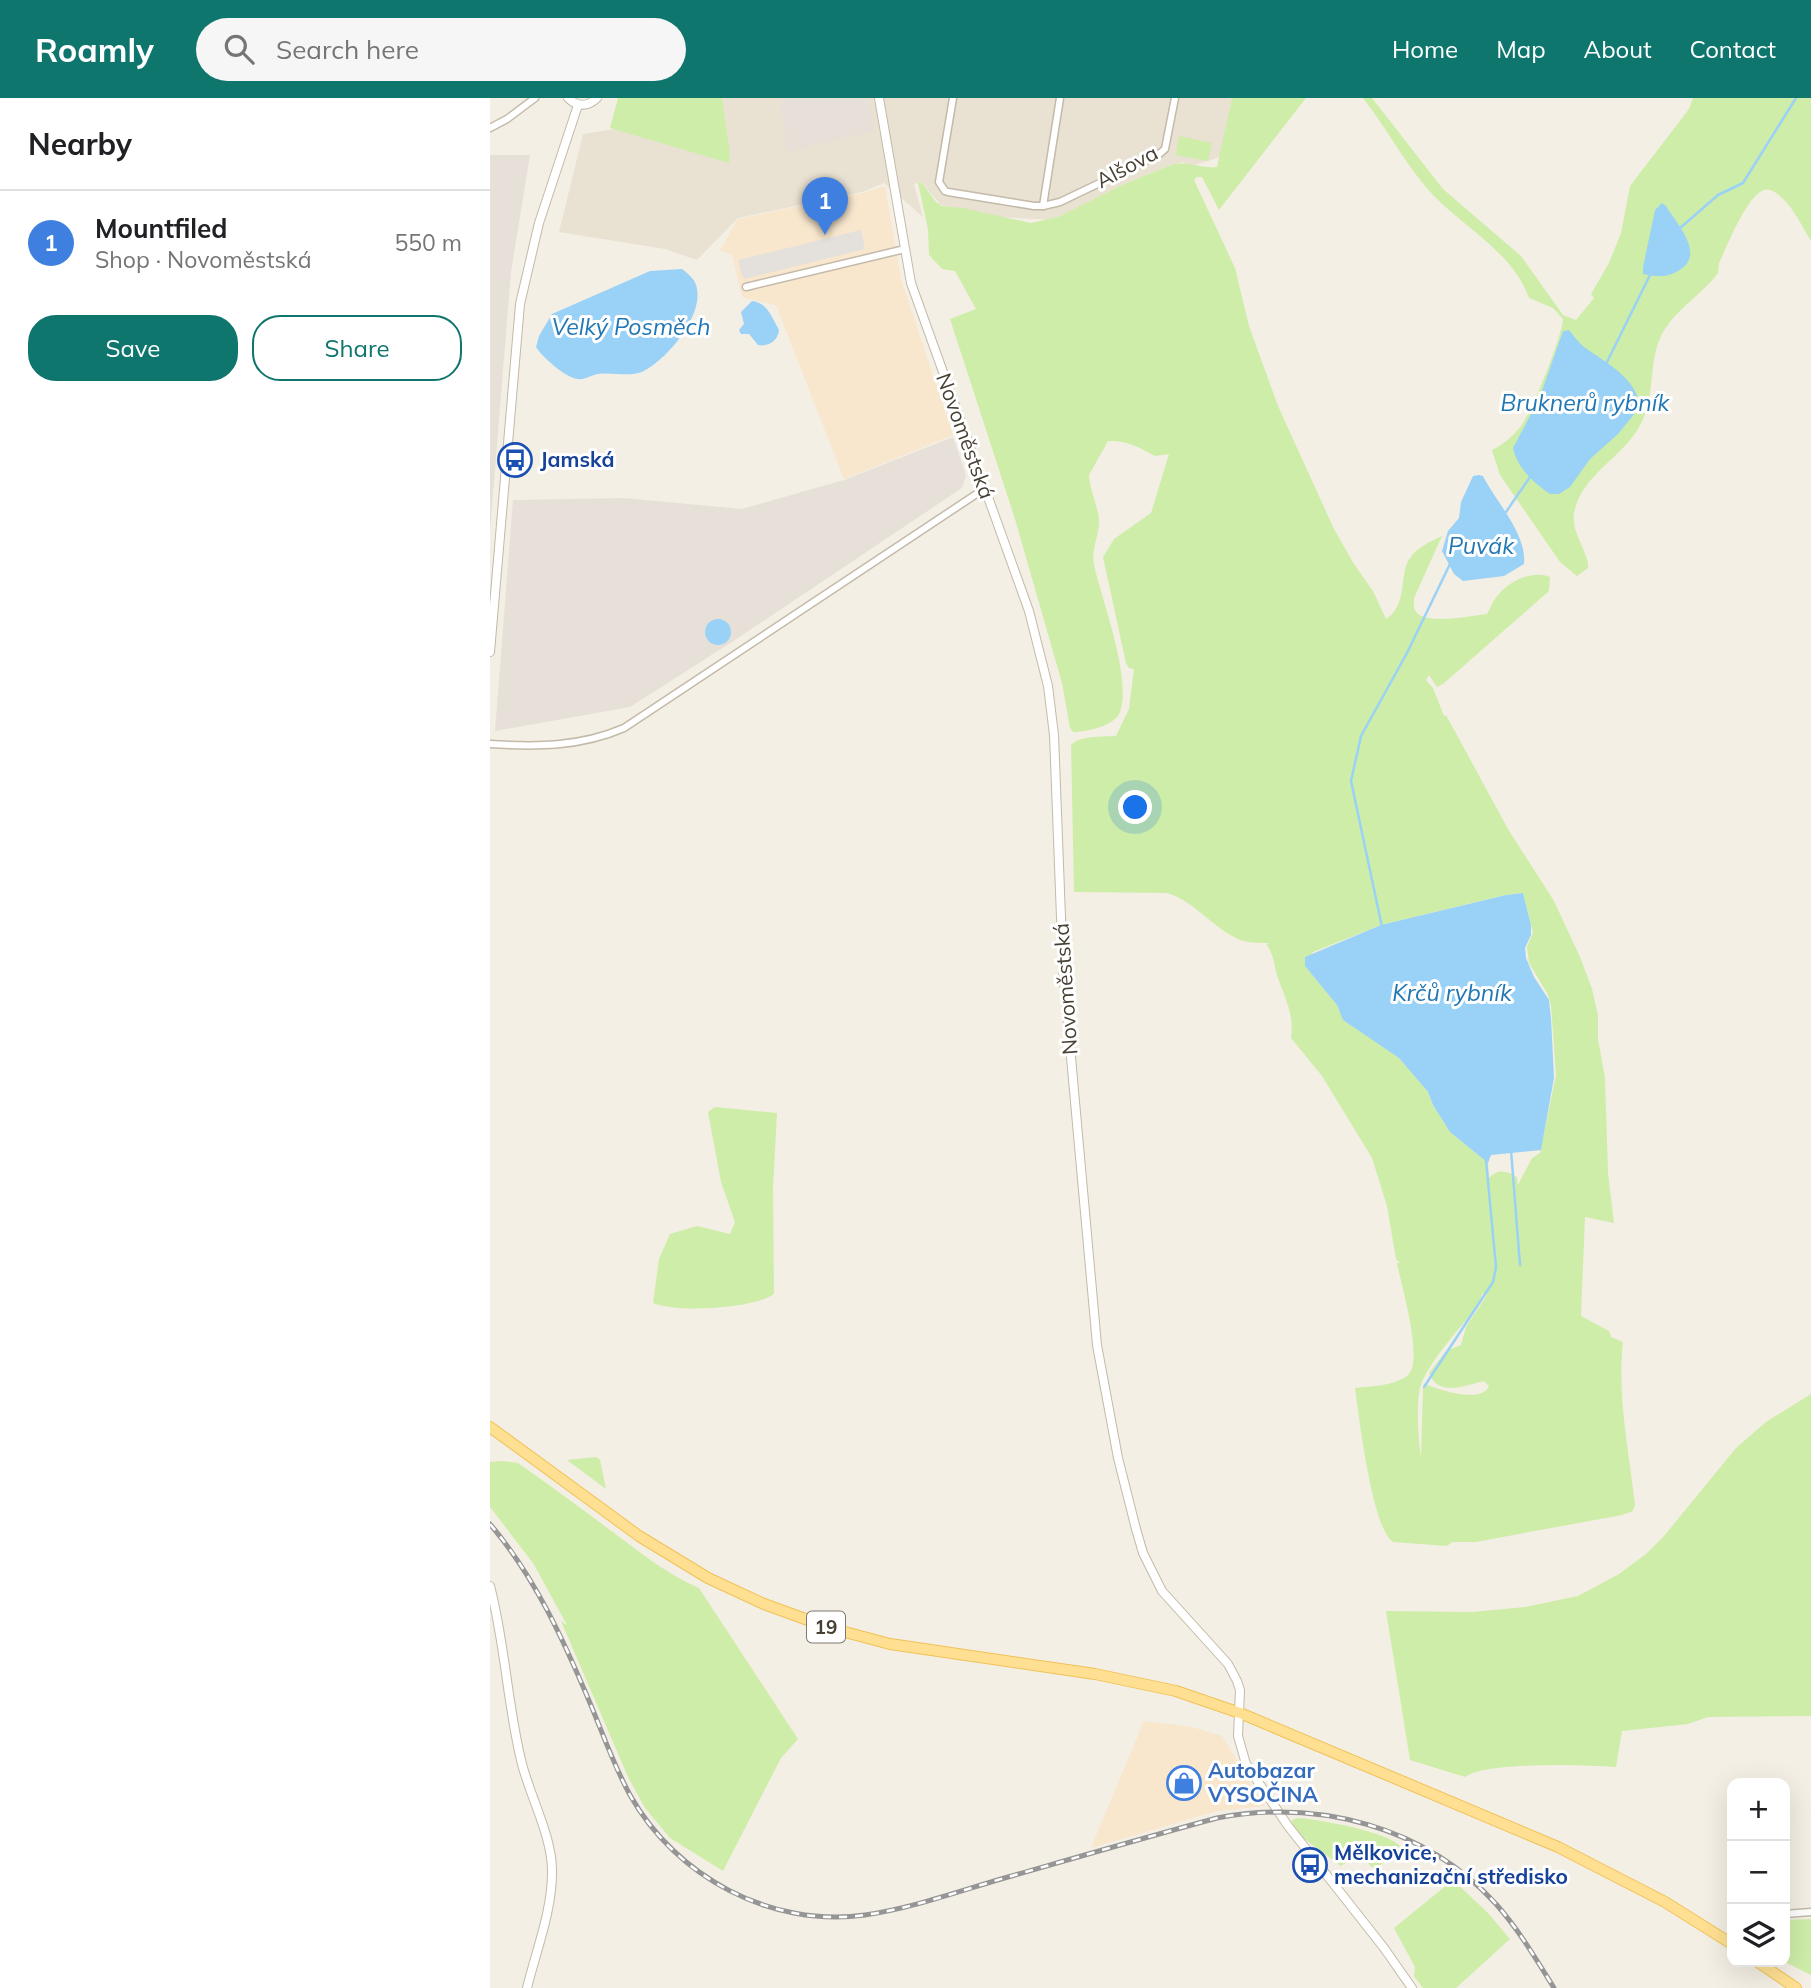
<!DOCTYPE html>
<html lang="en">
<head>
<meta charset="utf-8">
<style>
  :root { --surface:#fff; --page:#f6f6f6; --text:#202124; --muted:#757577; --line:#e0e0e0; --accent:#0f766e }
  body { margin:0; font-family:Mulish,sans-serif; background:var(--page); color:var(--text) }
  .controls { position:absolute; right:21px; bottom:21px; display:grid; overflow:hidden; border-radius:14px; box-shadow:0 7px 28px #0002 }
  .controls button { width:63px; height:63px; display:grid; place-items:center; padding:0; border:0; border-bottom:2px solid var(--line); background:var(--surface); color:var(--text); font:35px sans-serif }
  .you { position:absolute; left:646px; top:710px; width:24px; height:24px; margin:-18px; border:5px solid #fff; border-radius:50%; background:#1a73e8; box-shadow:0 0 0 10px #1a73e833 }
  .badge { display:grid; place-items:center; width:46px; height:46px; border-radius:50%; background:var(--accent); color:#fff; font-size:23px; font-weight:700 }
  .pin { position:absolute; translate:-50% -58px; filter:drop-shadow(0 2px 4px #0008) }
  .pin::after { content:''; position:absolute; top:37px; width:24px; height:21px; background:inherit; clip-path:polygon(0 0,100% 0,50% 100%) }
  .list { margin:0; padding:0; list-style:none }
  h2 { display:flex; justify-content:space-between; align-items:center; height:91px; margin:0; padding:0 28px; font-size:30px }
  h2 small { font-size:23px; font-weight:400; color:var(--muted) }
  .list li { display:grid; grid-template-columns:46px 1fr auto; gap:21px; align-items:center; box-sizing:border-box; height:105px; padding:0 28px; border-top:2px solid var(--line) }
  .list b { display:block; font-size:26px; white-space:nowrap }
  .list p { margin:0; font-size:23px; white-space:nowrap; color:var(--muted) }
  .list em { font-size:23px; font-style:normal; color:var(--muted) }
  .actions { display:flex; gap:14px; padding:21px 28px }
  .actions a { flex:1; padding:16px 0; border:2px solid var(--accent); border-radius:28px; text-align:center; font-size:24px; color:var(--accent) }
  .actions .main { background:var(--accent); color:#fff }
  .icon { flex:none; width:38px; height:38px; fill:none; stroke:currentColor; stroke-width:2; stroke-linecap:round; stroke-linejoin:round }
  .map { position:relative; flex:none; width:1321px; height:1890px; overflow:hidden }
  header { display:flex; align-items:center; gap:42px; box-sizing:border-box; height:98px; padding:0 35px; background:var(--accent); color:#fff }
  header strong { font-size:33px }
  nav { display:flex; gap:38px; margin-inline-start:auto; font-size:24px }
  .search { width:490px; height:63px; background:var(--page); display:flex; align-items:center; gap:18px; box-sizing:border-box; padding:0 24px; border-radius:38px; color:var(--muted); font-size:26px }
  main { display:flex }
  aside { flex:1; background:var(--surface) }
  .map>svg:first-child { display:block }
  .residential { fill:#e9e1d2 }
  .commercial { fill:#f8e6cd }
  .industrial { fill:#e6e0d9 }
  .green { fill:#ceeda8; fill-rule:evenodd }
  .parking { fill:#e4e1dd }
  .water { fill:#9ad1f7 }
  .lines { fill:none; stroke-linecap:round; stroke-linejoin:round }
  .stream { stroke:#9ad1f7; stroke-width:2.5 }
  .minor-casing { stroke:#c3baa9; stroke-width:9 }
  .tertiary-casing { stroke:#c3baa9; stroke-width:10 }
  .primary-casing { stroke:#f0c157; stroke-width:12 }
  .minor { stroke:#fff; stroke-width:6 }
  .tertiary { stroke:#fff; stroke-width:8 }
  .primary { stroke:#ffe092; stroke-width:10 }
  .rail-casing { stroke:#959595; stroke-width:5 }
  .rail { stroke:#fff; stroke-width:2.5; stroke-dasharray:8; stroke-linecap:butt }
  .labels { text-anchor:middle; stroke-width:6; stroke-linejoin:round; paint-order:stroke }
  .shield { fill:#fff; stroke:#7e7970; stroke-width:2 }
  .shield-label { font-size:19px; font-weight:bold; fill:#473f33 }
  .street-label { font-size:21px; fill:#473f33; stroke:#fff }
  .transit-label { font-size:21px; font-weight:bold; fill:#164399; stroke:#fff; text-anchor:start }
  .shop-label { font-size:21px; font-weight:bold; fill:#366cbe; stroke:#fff; text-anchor:start }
  .water-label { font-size:23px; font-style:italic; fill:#2177b4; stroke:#fff }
</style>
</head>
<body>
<header>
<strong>Roamly</strong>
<div class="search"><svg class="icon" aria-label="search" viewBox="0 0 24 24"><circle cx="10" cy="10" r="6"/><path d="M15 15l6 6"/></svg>Search here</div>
<nav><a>Home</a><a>Map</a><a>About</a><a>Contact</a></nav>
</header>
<main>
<aside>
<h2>Nearby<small></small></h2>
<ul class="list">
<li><span class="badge" style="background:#3f7fe0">1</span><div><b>Mountfiled</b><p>Shop · Novoměstská</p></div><em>550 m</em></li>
</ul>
<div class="actions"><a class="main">Save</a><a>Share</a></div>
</aside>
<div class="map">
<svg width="1321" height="1890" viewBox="0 0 1321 1890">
  <rect width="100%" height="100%" fill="#f4efe4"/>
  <polygon class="residential" points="232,0 742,0 730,59 702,68 693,64 684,66 634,86 562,122 510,119 451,107 431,84 424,86 433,119 394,85 372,94 248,120 207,162 175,151 69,134 93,36 125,31 239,64 240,54"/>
  <g class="commercial">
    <polygon points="395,88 411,181 463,337 354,381 286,207 252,199 242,157 230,152 248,121 372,95"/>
    <polygon points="654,1623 702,1629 732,1638 775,1708 727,1713 601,1750"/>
  </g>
  <g class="industrial">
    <polygon points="290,0 378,0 384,33 297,54"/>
    <polygon points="0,57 40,57 21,174 0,433"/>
    <polygon points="463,339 476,377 472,390 242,544 140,609 5,633 23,402 134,400 252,411 354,382"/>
  </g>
  <g class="green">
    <polygon points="128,0 232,0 240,54 239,65 120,30"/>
    <path d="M742,0h74l-87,112 -17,-33h-5l-3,3 41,88 14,58 29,80 56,123 20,35 19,27 13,28c23,-15 12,-44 24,-61 6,-10 21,-17 32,-22l-28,62c0,6 -1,12 4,16 14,10 52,2 69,0 3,-5 5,-11 8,-15 10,-16 36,-30 55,-22l-1,14 -106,93 -6,3 -8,-12 -3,5 7,8 11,28 2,-1 62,114 46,72 26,56 12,32 6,26v24l7,39 3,95 6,50 -29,-6 -4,99 28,15 2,6 12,5c-6,54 6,110 12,163l-2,6 -11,4 -146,27h-24l-5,4 -54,-4c-21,-14 -34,-126 -38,-154 16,-2 40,-2 53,-13 16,-15 -7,-90 -11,-112h3l-4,-4 -9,-53 -15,-48 -50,-82 -31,-38c4,-25 -8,-43 -15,-66 -2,-10 -3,-18 -9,-27l1,-2c-10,0 -23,0 -32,-5 -25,-12 -42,-37 -69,-45l-93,-1 -3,-147c10,-10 32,-8 45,-9l13,-27 5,-40 -5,-1 -3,-5 -23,-106 11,-18 37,-26 18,-59 -14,2c-16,-9 -29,-16 -47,-15l-19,34c1,16 10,34 10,47 0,14 -8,28 -5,43 8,35 38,114 26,147 -5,14 -34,20 -47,20l-3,-4 -8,-45 -47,-164 -65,-200 26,-10 -21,-38 -13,-2 -13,-14 -1,-26 -10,-46 3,-1 15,20 6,4 21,2 68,15 27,-6 66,-33 50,-20c15,-3 27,5 43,3zM1033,795l10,39 -6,15 2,16 18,30 4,12 5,70 -16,78 -8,5 -14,27 -1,-8c-10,-6 -19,-9 -28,1l-1,-15 -38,-31 -17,-27 -5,-13 -29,-34 -55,-38 -7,-15 -32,-39 8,-14 68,-27 124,-30zM992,1196l5,1 -21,32 -5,18 -15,6 -17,22c10,25 36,12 55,8l5,5c-7,18 -50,4 -64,-2l-2,4 -2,68c-3,-12 -5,-60 0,-71 8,-24 42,-60 58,-81z"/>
    <path d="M873,0h9l71,91 78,67 42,59 13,5 18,-22 -3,-4 18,-31 12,-30 9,-47 59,-77 4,-11h118v143c-10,-16 -22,-44 -41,-51 -19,-7 -44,59 -51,73l-1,10c-16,22 -44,37 -57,63 -14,30 -4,62 -23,93 -18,30 -57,47 -64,84 -3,18 11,34 14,51v4l-11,8 -17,-14 -60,-87 -8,-25c11,-5 21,-14 29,-24 11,-14 41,-89 42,-107l-10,-11 -24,-10c-18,-50 -72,-73 -104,-112 -23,-28 -40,-60 -62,-88z"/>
    <polygon points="689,38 722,45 718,63 686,57"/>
    <path d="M225,1009l62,6 -4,75 1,106c-20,15 -98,19 -121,9l6,-44 11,-25 27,-8 33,8 5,-12 -14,-40 -13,-70z"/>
    <path d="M1321,1296v322l-103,1 -20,7 -66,7 -6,36c-28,-2 -131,-6 -151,10l-55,-17 -24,-149 86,1 53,-5 53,-11 41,-22 27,-20 18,-18 72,-88 30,-26z"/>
    <polygon points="106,1359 110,1362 116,1391 77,1362"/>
    <path d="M12,1363l16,2c34,24 67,48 100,73 26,19 52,40 81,52l99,151 -17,19 -58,113 -53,-33 -25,-30 -17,-31 -67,-156 6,4 -34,-62 -43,-56v-45z"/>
    <path d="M808,1720c20,1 92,14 103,29l-6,8 -21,14 -15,-15 -18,12 -38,-28 -11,-15v-3z"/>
    <polygon points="963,1782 998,1815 1020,1841 966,1890 933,1890 924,1878 925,1869 904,1830"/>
    <polygon points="1321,1821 1321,1877 1295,1864 1295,1822"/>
  </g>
  <polygon class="parking" points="371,132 375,151 254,181 251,175 248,162"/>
  <g class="water">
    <path d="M1172,105l4,3c10,17 39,47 15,63 -12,9 -24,8 -38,5v-7l12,-57z"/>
    <path d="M192,171c5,4 12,9 14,16 10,29 -30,76 -54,87 -13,5 -30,0 -44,2 -7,1 -13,6 -20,5 -11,0 -37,-23 -42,-32l3,-11 13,-22 98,-43z"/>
    <path d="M262,203c15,1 20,17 27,29 -1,11 -11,17 -21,15l-9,-11h-8l-2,-4 5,-6 -3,-12z"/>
    <path d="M1079,232c5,6 9,12 15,17 21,15 53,31 56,60l-22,27 -28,25 -20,28 -11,7h-9c-17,-12 -32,-25 -37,-46l26,-49 24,-68z"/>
    <path d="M989,377l4,1c13,26 44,58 41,88l-20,12 -41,5 -9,-7 -12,-23 6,-20 11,-13 2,-16 12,-26z"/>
    <circle cx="228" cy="534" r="13"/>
    <polygon points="1033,795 1041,827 1041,837 1035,850 1036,860 1044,879 1059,902 1061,920 1064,980 1051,1052 1001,1057 998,1065 960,1034 943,1007 938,994 909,960 853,922 847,907 815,868 815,859 891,827 1016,797"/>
  </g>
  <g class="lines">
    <g class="stream">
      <polyline points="1189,131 1228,97 1253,85 1306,0"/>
      <polyline points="1116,266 1161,175"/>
      <polyline points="1016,414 1040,379"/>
      <polyline points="892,829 861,683 871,638 917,555 960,466"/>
      <polyline points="1021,1052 1030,1167"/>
      <polyline points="934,1289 1003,1184 1006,1169 996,1062"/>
    </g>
    <g class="minor-casing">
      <g id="minor">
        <polyline points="463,0 449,84 455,93 458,94 544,108 553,108 570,104 668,57 675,51 685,0"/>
        <polyline points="0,30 17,21 45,0"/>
        <polyline points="553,108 570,0"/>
        <polyline points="256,189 415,151"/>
        <path d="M0,646c46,3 90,3 134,-16l360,-239"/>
        <polyline points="1295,1816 1321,1814"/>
      </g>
    </g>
    <g class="tertiary-casing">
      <g id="tertiary">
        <path d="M78,0c9,9 20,9 29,0"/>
        <polyline points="389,0 421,185 539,513 558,588 564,637 573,871 607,1247 628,1360 646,1431 653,1455 672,1493 738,1566 747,1583 750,1592 748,1638 756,1666 798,1728 894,1850 922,1890"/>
        <polyline points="0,554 30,206 49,125 88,7"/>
        <path d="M0,1488c15,57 17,116 31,174 8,35 32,77 31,113 0,38 -16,78 -25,115"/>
      </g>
    </g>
    <g class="primary-casing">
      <g id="primary">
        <polyline points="0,1329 149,1438 218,1480 274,1506 340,1530 400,1546 605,1576 686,1593 750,1615 1068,1749 1175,1804 1242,1846"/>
        <polyline points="1268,1864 1306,1890"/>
      </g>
    </g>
    <use href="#minor" class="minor"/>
    <use href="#tertiary" class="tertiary"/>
    <use href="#primary" class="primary"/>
    <g class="rail-casing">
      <path id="rail" d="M0,1426c45,53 73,115 100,179 13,31 24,63 40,92 46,82 141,133 235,120 49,-7 97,-25 143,-38 70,-20 139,-40 209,-59 101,-19 208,8 279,86 23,26 40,55 58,84"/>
    </g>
    <use href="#rail" class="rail"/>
  </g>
  <defs>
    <g id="bus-ring" transform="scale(1.75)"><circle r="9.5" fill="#fff" stroke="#1a4fb4" stroke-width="1.5"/><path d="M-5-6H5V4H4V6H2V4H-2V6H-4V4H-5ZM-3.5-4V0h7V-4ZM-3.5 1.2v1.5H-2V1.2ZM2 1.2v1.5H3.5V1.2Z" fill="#1a4fb4"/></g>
    <g id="shop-ring" transform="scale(1.75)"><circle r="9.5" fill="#fff" stroke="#3f7fe0" stroke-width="1.5"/><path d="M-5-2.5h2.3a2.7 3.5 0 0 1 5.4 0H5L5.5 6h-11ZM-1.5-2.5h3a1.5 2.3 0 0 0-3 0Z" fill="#3f7fe0"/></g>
  </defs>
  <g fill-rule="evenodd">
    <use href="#bus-ring" x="25" y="362"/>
    <use href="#shop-ring" x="694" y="1685"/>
    <use href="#bus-ring" x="820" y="1767"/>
  </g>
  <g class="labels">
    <rect class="shield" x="317" y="1513.5" width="38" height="31" rx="5"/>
    <g class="shield-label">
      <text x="336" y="1536">19</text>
    </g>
    <g class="street-label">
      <text transform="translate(637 69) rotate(-28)" y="7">Alšova</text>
      <text transform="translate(475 338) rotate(70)" y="7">Novoměstská</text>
      <text transform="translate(576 891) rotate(-94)" y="7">Novoměstská</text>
    </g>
    <g class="transit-label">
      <text x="50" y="369">Jamská</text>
      <text x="844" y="1762">Mělkovice,<tspan x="844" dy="24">mechanizační středisko</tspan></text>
    </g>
    <g class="shop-label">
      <text x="718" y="1680">Autobazar<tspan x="718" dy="24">VYSOČINA</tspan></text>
    </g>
    <g class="water-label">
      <text x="141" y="237">Velký Posměch</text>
      <text x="1095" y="313">Bruknerů rybník</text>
      <text x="991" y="456">Puvák</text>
      <text x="962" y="903">Krčů rybník</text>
    </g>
  </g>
</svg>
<div class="controls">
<button>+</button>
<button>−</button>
<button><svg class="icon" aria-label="layers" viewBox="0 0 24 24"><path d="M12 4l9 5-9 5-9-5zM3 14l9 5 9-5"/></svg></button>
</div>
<div class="you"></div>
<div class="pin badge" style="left:335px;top:137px;background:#3f7fe0">1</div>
</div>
</main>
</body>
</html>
